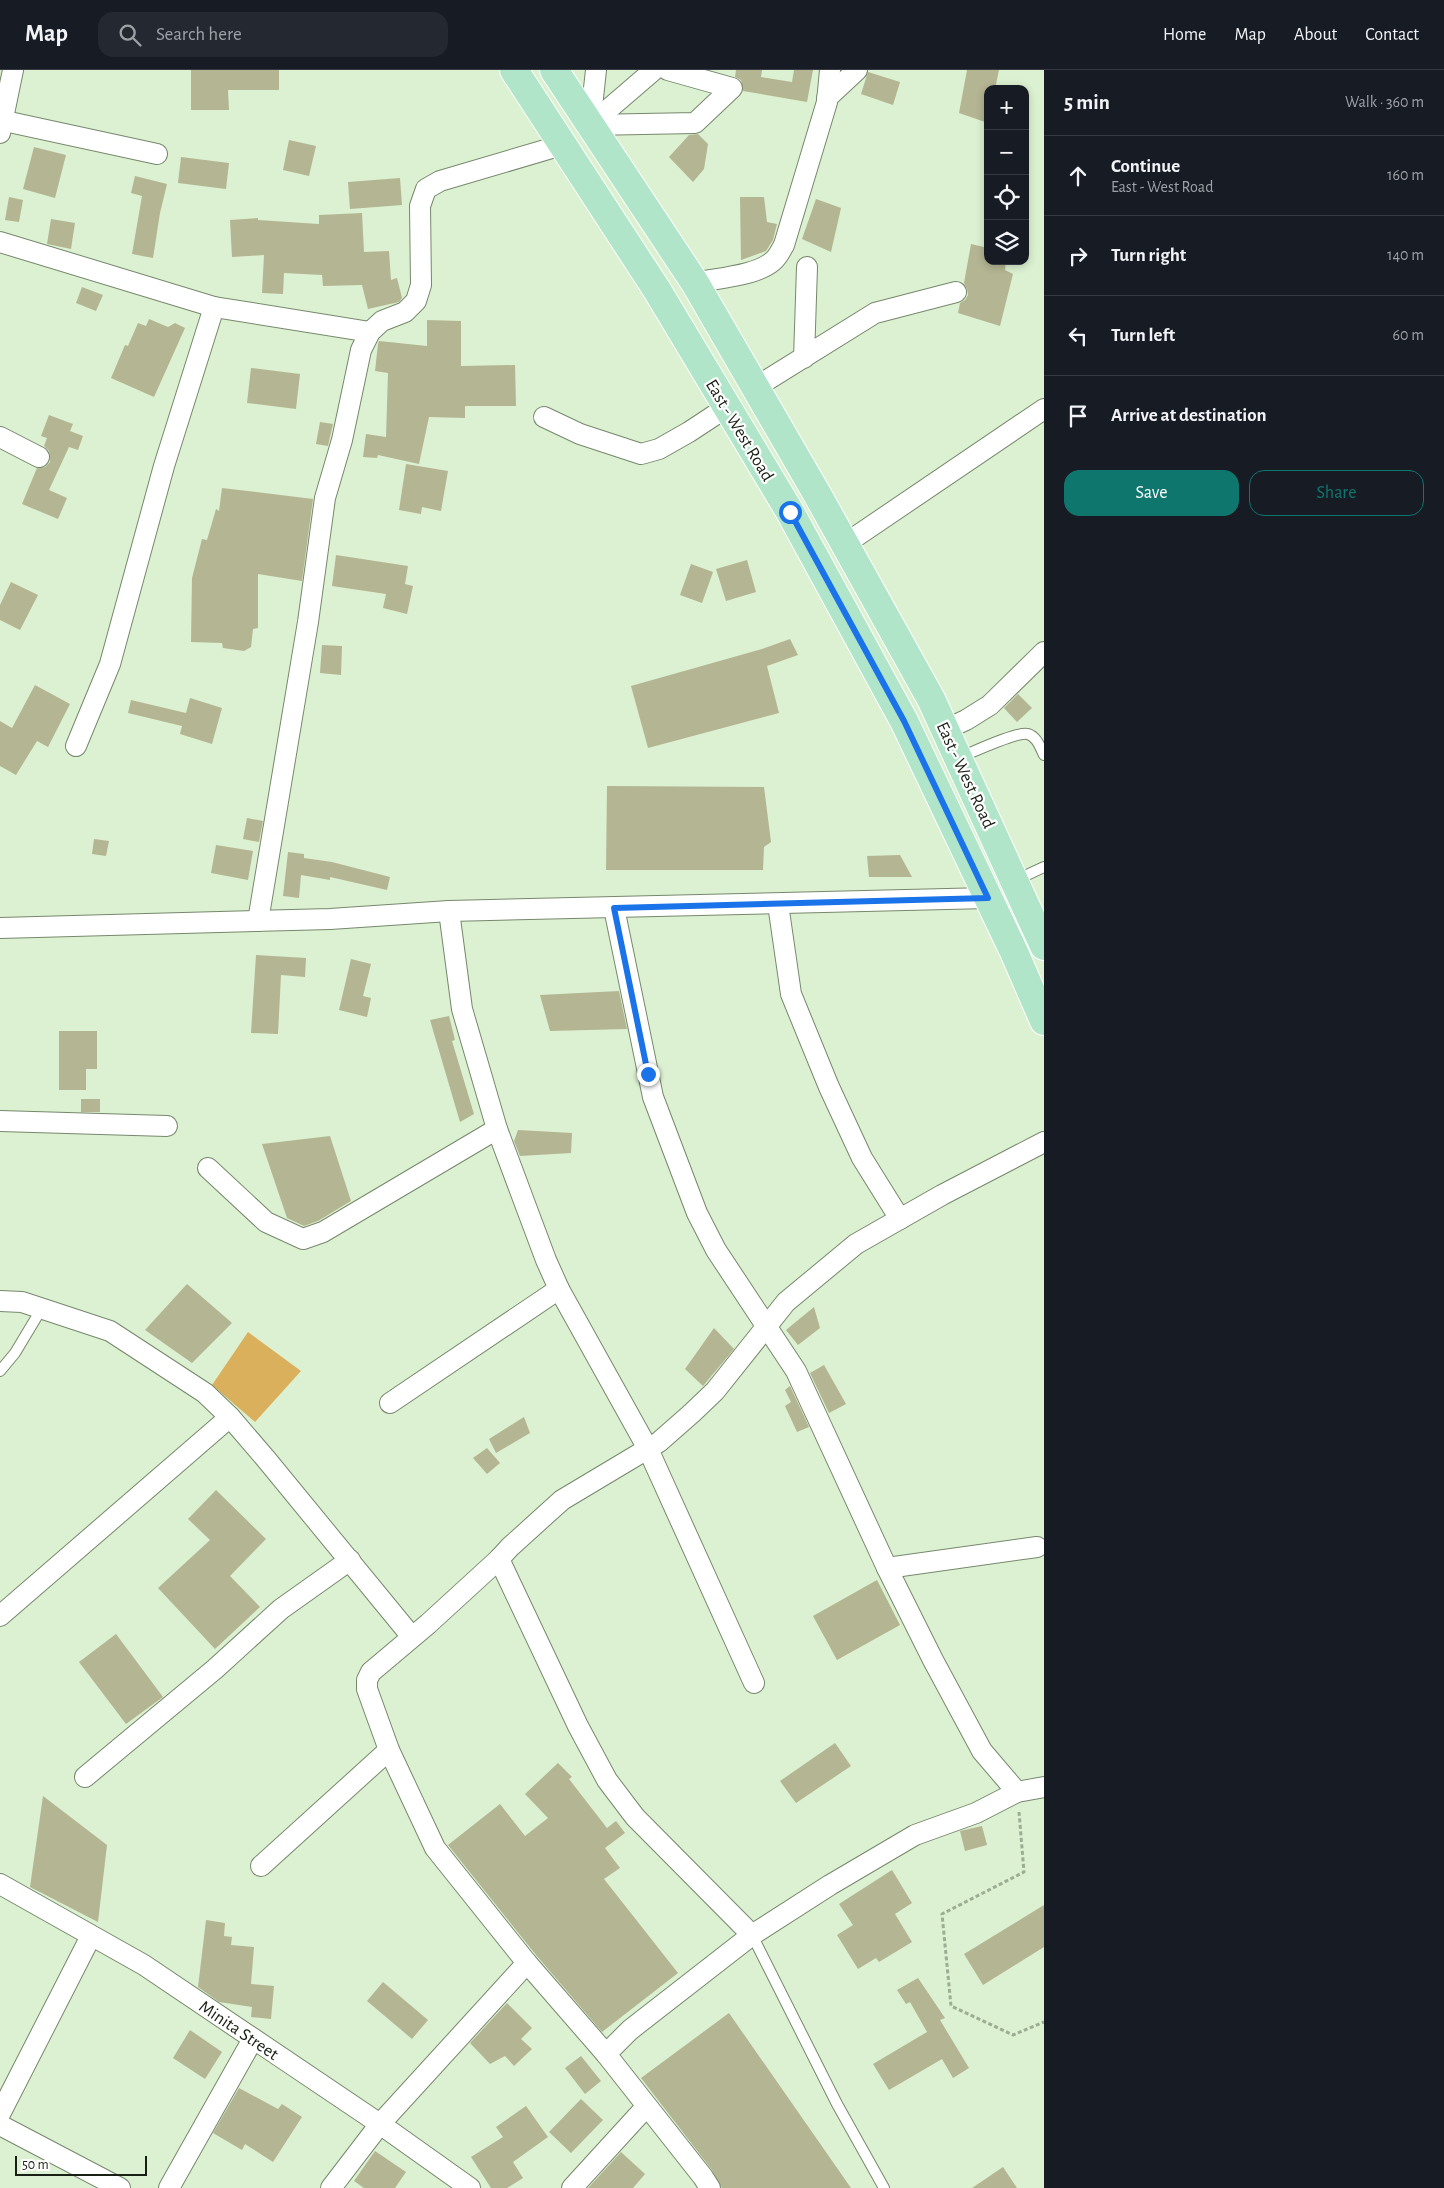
<!DOCTYPE html>
<html lang="en">
<head>
<meta charset="utf-8">
<style>
  :root { --surface:#171b24; --page:#242831; --text:#f1f3f6; --muted:#9ea1a6; --line:#363941; --accent:#0f766e }
  body { margin:0; font-family:"Alegreya Sans",sans-serif; background:var(--page); color:var(--text) }
  .controls { position:absolute; right:15px; top:15px; display:grid; overflow:hidden; border-radius:10px; box-shadow:0 2px 8px #0003 }
  .controls button { width:45px; height:45px; display:grid; place-items:center; padding:0; border:0; border-bottom:1px solid var(--line); background:var(--surface); color:var(--text); font:25px sans-serif }
  .scale { position:absolute; left:15px; bottom:12px; width:132px; box-sizing:border-box; padding-left:5px; border:2px solid #182014; border-top:0; font-size:14px; line-height:18px; white-space:nowrap; color:#182014; -webkit-text-stroke:4px #fff; paint-order:stroke }
  .stop { position:absolute; width:15px; height:15px; margin:-11px; border:4px solid #1a73e8; border-radius:50%; background:#fff }
  .stop.end { background:#1a73e8; border-color:#fff; box-shadow:0 1px 5px #0008 }
  .list { margin:0; padding:0; list-style:none }
  h2 { display:flex; justify-content:space-between; align-items:center; height:65px; margin:0; padding:0 20px; font-size:21px }
  h2 small { font-size:16px; font-weight:400; color:var(--muted) }
  .list li { display:grid; grid-template-columns:32px 1fr auto; gap:15px; align-items:center; box-sizing:border-box; height:80px; padding:0 20px; border-top:1px solid var(--line) }
  .list b { display:block; font-size:19px; white-space:nowrap }
  .list p { margin:0; font-size:16px; white-space:nowrap; color:var(--muted) }
  .list em { font-size:16px; font-style:normal; color:var(--muted) }
  .actions { display:flex; gap:10px; padding:15px 20px }
  .actions a { flex:1; padding:11px 0; border:1px solid var(--accent); border-radius:15px; text-align:center; font-size:18px; color:var(--accent) }
  .actions .main { background:var(--accent); color:#fff }
  .icon { flex:none; width:28px; height:28px; fill:none; stroke:currentColor; stroke-width:2; stroke-linecap:round; stroke-linejoin:round }
  .map { position:relative; flex:none; width:1044px; height:2118px; overflow:hidden }
  header { display:flex; align-items:center; gap:30px; box-sizing:border-box; height:70px; padding:0 25px; background:var(--surface); border-bottom:1px solid var(--line) }
  header strong { font-size:24px }
  nav { display:flex; gap:28px; margin-inline-start:auto; font-size:18px }
  .search { width:350px; height:45px; background:var(--page); display:flex; align-items:center; gap:12px; box-sizing:border-box; padding:0 18px; border-radius:15px; color:var(--muted); font-size:19px }
  main { display:flex }
  aside { flex:1; background:var(--surface) }
  .map>svg:first-child { display:block }
  .green { fill:#dab05c }
  .building { fill:#b4b592 }
  .lines { fill:none; stroke-linecap:round; stroke-linejoin:round }
  .lane-casing { stroke:#76886c; stroke-width:12 }
  .street-casing { stroke:#76886c; stroke-width:22 }
  .primary-casing { stroke:#fff; stroke-width:30 }
  .path { stroke:#9cad93; stroke-width:3; stroke-dasharray:4 2.5; stroke-linecap:butt }
  .lane { stroke:#fff; stroke-width:10 }
  .street { stroke:#fff; stroke-width:20 }
  .primary { stroke:#b0e5ca; stroke-width:28 }
  .route { stroke:#1a73e8; stroke-width:6 }
  .labels { text-anchor:middle; stroke-width:4.5; stroke-linejoin:round; paint-order:stroke }
  .street-label { font-size:18px; fill:#182014; stroke:#fff }
</style>
</head>
<body>
<header>
<strong>Map</strong>
<div class="search"><svg class="icon" aria-label="search" viewBox="0 0 24 24"><circle cx="10" cy="10" r="6"/><path d="M15 15l6 6"/></svg>Search here</div>
<nav><a>Home</a><a>Map</a><a>About</a><a>Contact</a></nav>
</header>
<main>
<div class="map">
<svg width="1044" height="2118" viewBox="0 0 1044 2118">
  <rect width="100%" height="100%" fill="#dcf1d1"/>
  <polygon class="green" points="248,1262 301,1301 255,1352 212,1315"/>
  <g class="building">
    <polygon points="191,0 279,0 279,20 228,20 229,40 191,40"/>
    <polygon points="736,0 762,0 761,7 792,12 794,0 813,0 807,32 743,21 741,10 735,7"/>
    <polygon points="967,0 999,0 995,19 988,19 988,53 959,43"/>
    <polygon points="868,2 900,12 893,35 861,24"/>
    <polygon points="698,64 708,74 704,99 693,112 669,87 689,65"/>
    <polygon points="289,70 316,76 309,106 283,100"/>
    <polygon points="34,77 66,85 55,128 23,119"/>
    <polygon points="181,87 229,93 226,119 178,113"/>
    <polygon points="135,106 167,114 160,143 153,188 132,184 142,126 131,123"/>
    <polygon points="400,108 402,135 350,139 348,112"/>
    <polygon points="9,127 23,130 19,152 5,150"/>
    <polygon points="740,127 764,127 767,152 777,154 773,170 766,181 741,190"/>
    <polygon points="816,129 841,138 831,182 802,169"/>
    <polygon points="362,143 364,182 389,181 391,210 397,208 402,228 399,232 368,239 362,215 323,216 322,205 284,203 283,224 262,223 264,185 232,187 230,150 258,148 258,150 319,154 319,145"/>
    <polygon points="51,149 75,153 71,179 47,174"/>
    <polygon points="971,174 988,178 988,191 1006,191 1005,200 1013,204 1000,256 958,243 960,233 965,230 968,225 967,219 964,213"/>
    <polygon points="82,217 103,225 96,241 76,233"/>
    <polygon points="149,249 168,257 175,253 185,258 154,327 111,308 125,275 128,276 138,253 146,256"/>
    <polygon points="427,250 461,251 461,296 515,295 516,336 465,336 465,348 429,347 419,394 378,385 377,388 363,387 366,364 386,367 388,303 375,301 378,274 379,271 427,276"/>
    <polygon points="251,298 300,304 296,339 247,333"/>
    <polygon points="49,345 73,354 70,361 83,366 78,380 69,377 49,420 67,428 58,449 22,434 37,398 45,397 50,392 49,381 44,376 47,368 41,366"/>
    <polygon points="320,352 333,354 328,376 316,374"/>
    <polygon points="406,394 448,401 441,441 422,437 421,444 399,440"/>
    <polygon points="222,418 313,429 302,511 258,504 258,558 253,559 251,577 244,581 223,578 222,573 191,572 192,508 202,469 207,470 216,439 219,441"/>
    <polygon points="336,485 408,496 405,514 413,516 407,544 383,538 386,524 332,516"/>
    <polygon points="747,490 756,522 726,531 716,499"/>
    <polygon points="691,494 713,502 702,533 680,525"/>
    <polygon points="11,512 38,525 20,560 0,550 0,535"/>
    <polygon points="790,569 798,585 767,596 779,643 648,678 631,616 762,579"/>
    <polygon points="322,575 342,576 341,605 320,603"/>
    <polygon points="35,615 70,634 48,677 37,671 16,705 0,696 0,651 12,658"/>
    <polygon points="1018,624 1032,638 1017,652 1004,638"/>
    <polygon points="190,628 222,638 212,674 180,664 182,656 128,643 131,630 186,643"/>
    <polygon points="607,716 764,717 771,772 764,777 763,800 606,800"/>
    <polygon points="247,748 263,751 259,772 243,769"/>
    <polygon points="94,769 109,771 106,786 92,784"/>
    <polygon points="216,775 253,781 248,810 211,803"/>
    <polygon points="288,782 304,784 304,788 332,792 390,807 387,820 330,807 330,810 301,805 299,828 283,826"/>
    <polygon points="900,785 912,807 869,807 867,786"/>
    <polygon points="256,885 306,888 305,907 281,905 278,964 251,963"/>
    <polygon points="351,889 371,894 363,926 371,928 367,947 339,940"/>
    <polygon points="619,921 627,959 550,961 540,925"/>
    <polygon points="449,946 455,970 452,971 474,1044 460,1052 430,950"/>
    <polygon points="59,961 97,961 97,999 86,999 86,1020 59,1020"/>
    <rect x="81" y="1029" width="19" height="13"/>
    <polygon points="518,1060 572,1063 571,1083 520,1086 514,1071"/>
    <polygon points="330,1066 351,1131 318,1151 304,1156 287,1148 262,1074"/>
    <polygon points="187,1214 232,1253 192,1293 145,1260"/>
    <polygon points="814,1237 820,1258 798,1275 786,1260"/>
    <polygon points="714,1258 734,1279 703,1316 685,1299"/>
    <polygon points="824,1295 846,1334 829,1343 810,1303"/>
    <polygon points="790,1316 809,1357 797,1362 785,1336 791,1332 785,1320"/>
    <polygon points="524,1347 530,1363 496,1383 489,1369"/>
    <polygon points="487,1378 500,1393 487,1404 473,1388"/>
    <polygon points="216,1420 266,1469 230,1506 260,1537 215,1579 158,1518 210,1470 188,1449"/>
    <polygon points="877,1510 900,1555 837,1590 813,1546"/>
    <polygon points="116,1564 163,1627 126,1654 79,1592"/>
    <polygon points="835,1673 851,1696 796,1733 780,1711"/>
    <polygon points="558,1693 572,1707 569,1709 607,1758 616,1751 625,1763 605,1778 620,1798 604,1809 678,1903 602,1962 536,1885 448,1775 500,1734 525,1766 548,1748 525,1724"/>
    <polygon points="43,1726 107,1775 98,1852 30,1817"/>
    <polygon points="982,1756 987,1775 965,1781 960,1761"/>
    <polygon points="892,1800 912,1833 895,1844 912,1872 879,1892 876,1888 858,1899 837,1865 853,1855 839,1834"/>
    <polygon points="1044,1835 1044,1877 983,1915 964,1884"/>
    <polygon points="206,1850 225,1853 224,1866 232,1867 231,1875 254,1877 251,1914 274,1916 271,1949 251,1947 252,1937 219,1932 198,1917"/>
    <polygon points="918,1908 945,1948 940,1950 969,1998 953,2008 942,1989 889,2020 873,1994 927,1962 910,1932 906,1934 897,1920"/>
    <polygon points="383,1912 428,1950 412,1969 367,1931"/>
    <polygon points="507,1933 532,1958 521,1969 532,1979 514,1996 505,1986 490,1994 470,1973"/>
    <polygon points="729,1943 851,2118 722,2118 712,2100 641,2008"/>
    <polygon points="190,1960 222,1982 205,2009 173,1988"/>
    <polygon points="581,1986 601,2011 585,2024 565,1998"/>
    <polygon points="239,2018 278,2039 282,2034 302,2047 273,2092 245,2074 242,2080 213,2063"/>
    <polygon points="581,2029 603,2050 571,2083 549,2062"/>
    <polygon points="526,2036 548,2067 513,2092 523,2108 507,2118 491,2118 471,2087 503,2067 496,2057"/>
    <polygon points="375,2081 406,2102 395,2118 364,2118 354,2111"/>
    <polygon points="621,2082 645,2104 633,2118 588,2118"/>
    <polygon points="1003,2097 1017,2118 972,2118"/>
  </g>
  <g class="lines">
    <g class="lane-casing">
      <g id="lane">
        <path d="M958,688c13,-5 59,-27 70,-24 9,3 12,13 16,21"/>
        <polyline points="1016,810 1044,797"/>
        <polyline points="0,1301 15,1283 42,1238"/>
        <polyline points="752,1865 837,2034 884,2118"/>
      </g>
    </g>
    <g class="street-casing">
      <g id="street">
        <polyline points="827,28 857,0"/>
        <polyline points="0,50 157,84"/>
        <polyline points="590,55 695,53 732,18 668,0"/>
        <polyline points="590,55 654,0"/>
        <polyline points="590,55 596,0"/>
        <polyline points="0,63 13,0"/>
        <polyline points="0,172 214,237 370,262"/>
        <path d="M695,213c22,-5 61,-7 78,-22 5,-4 8,-11 11,-16l43,-143 3,-32"/>
        <polyline points="804,288 807,197"/>
        <polyline points="756,317 875,243 956,222"/>
        <polyline points="544,347 580,364 641,384 659,379 689,362 727,337"/>
        <polyline points="0,367 39,387"/>
        <polyline points="845,474 1044,339"/>
        <polyline points="944,660 966,650 990,635 1044,582"/>
        <polyline points="76,676 110,594 164,396 214,237"/>
        <polyline points="778,834 791,924 829,1017 862,1088 900,1149"/>
        <polyline points="614,838 653,1027 697,1143 716,1180 796,1301 887,1498 933,1590 982,1681 1017,1722"/>
        <polyline points="449,841 462,939 497,1059 546,1190 559,1219 648,1379 754,1613"/>
        <polyline points="258,851 308,552 325,428 342,370 361,280 370,262 382,251 405,242 416,231 421,215 420,136 426,119 440,111 562,75"/>
        <polyline points="0,858 330,849 449,841 988,828"/>
        <polyline points="0,1051 167,1056"/>
        <polyline points="208,1098 266,1152 303,1169 323,1162 497,1059"/>
        <polyline points="0,1231 22,1232 110,1261 205,1323 230,1347 266,1389 412,1567"/>
        <polyline points="390,1333 559,1219"/>
        <polyline points="499,1489 578,1656 607,1710 635,1747 752,1865"/>
        <polyline points="887,1498 1037,1477"/>
        <polyline points="0,1546 230,1347"/>
        <polyline points="85,1707 215,1599 281,1539 350,1490"/>
        <polyline points="261,1796 389,1680"/>
        <polyline points="0,1814 144,1895 380,2054 470,2118"/>
        <polyline points="606,1984 630,1960 752,1865 830,1815 915,1765 976,1743 1017,1722 1044,1717"/>
        <polyline points="0,2044 91,1866"/>
        <polyline points="0,2055 120,2118"/>
        <polyline points="169,2118 253,1969"/>
        <polyline points="331,2118 380,2054 527,1893"/>
        <polyline points="572,2118 646,2037"/>
        <polyline points="710,2118 703,2107 606,1984 527,1893 435,1778 389,1680 367,1619 367,1610 371,1602 428,1554 499,1489 510,1477 562,1430 659,1372 692,1343 715,1321 786,1232 856,1174 942,1125 1044,1072"/>
      </g>
    </g>
    <g class="primary-casing">
      <g id="primary">
        <polyline points="514,0 657,220 790,442 904,651 1014,882 1044,951"/>
        <polyline points="554,0 695,213 817,424 931,629 1044,876"/>
      </g>
    </g>
    <polyline class="path" points="1019,1742 1024,1802 942,1844 951,1936 1013,1965 1044,1952"/>
    <use href="#lane" class="lane"/>
    <use href="#street" class="street"/>
    <use href="#primary" class="primary"/>
  </g>
  <g class="lines">
    <polyline class="route" points="648,1004 614,838 988,828 904,651 790,442"/>
  </g>
  <g class="labels">
    <g class="street-label">
      <text transform="translate(740 360) rotate(59)" y="6">East - West Road</text>
      <text transform="translate(966 705) rotate(65)" y="6">East - West Road</text>
      <text transform="translate(239 1960) rotate(34)" y="6">Minita Street</text>
    </g>
  </g>
</svg>
<div class="controls">
<button>+</button>
<button>−</button>
<button><svg class="icon" aria-label="locate" viewBox="0 0 24 24"><circle cx="12" cy="12" r="6"/><path d="M12 2v4M12 18v4M2 12h4M18 12h4"/></svg></button>
<button><svg class="icon" aria-label="layers" viewBox="0 0 24 24"><path d="M12 4l9 5-9 5-9-5zM3 14l9 5 9-5"/></svg></button>
</div>
<div class="scale">50 m</div>
<div class="stop" style="left:790px;top:442px"></div>
<div class="stop end" style="left:648px;top:1004px"></div>
</div>
<aside>
<h2>5 min<small>Walk · 360 m</small></h2>
<ul class="list">
<li><svg class="icon" aria-label="ahead" viewBox="0 0 24 24"><path d="M12 20V5M6 11l6-6 6 6"/></svg><div><b>Continue</b><p>East - West Road</p></div><em>160 m</em></li>
<li><svg class="icon" aria-label="right" viewBox="0 0 24 24"><path d="M7 20v-9h11M14 6l5 5-5 5"/></svg><div><b>Turn right</b></div><em>140 m</em></li>
<li><svg class="icon" aria-label="left" viewBox="0 0 24 24"><path d="M17 20v-9H6M10 6l-5 5 5 5"/></svg><div><b>Turn left</b></div><em>60 m</em></li>
<li><svg class="icon" aria-label="arrive" viewBox="0 0 24 24"><path d="M6 21V4h12l-3 4 3 4H6"/></svg><div><b>Arrive at destination</b></div></li>
</ul>
<div class="actions"><a class="main">Save</a><a>Share</a></div>
</aside>
</main>
</body>
</html>
